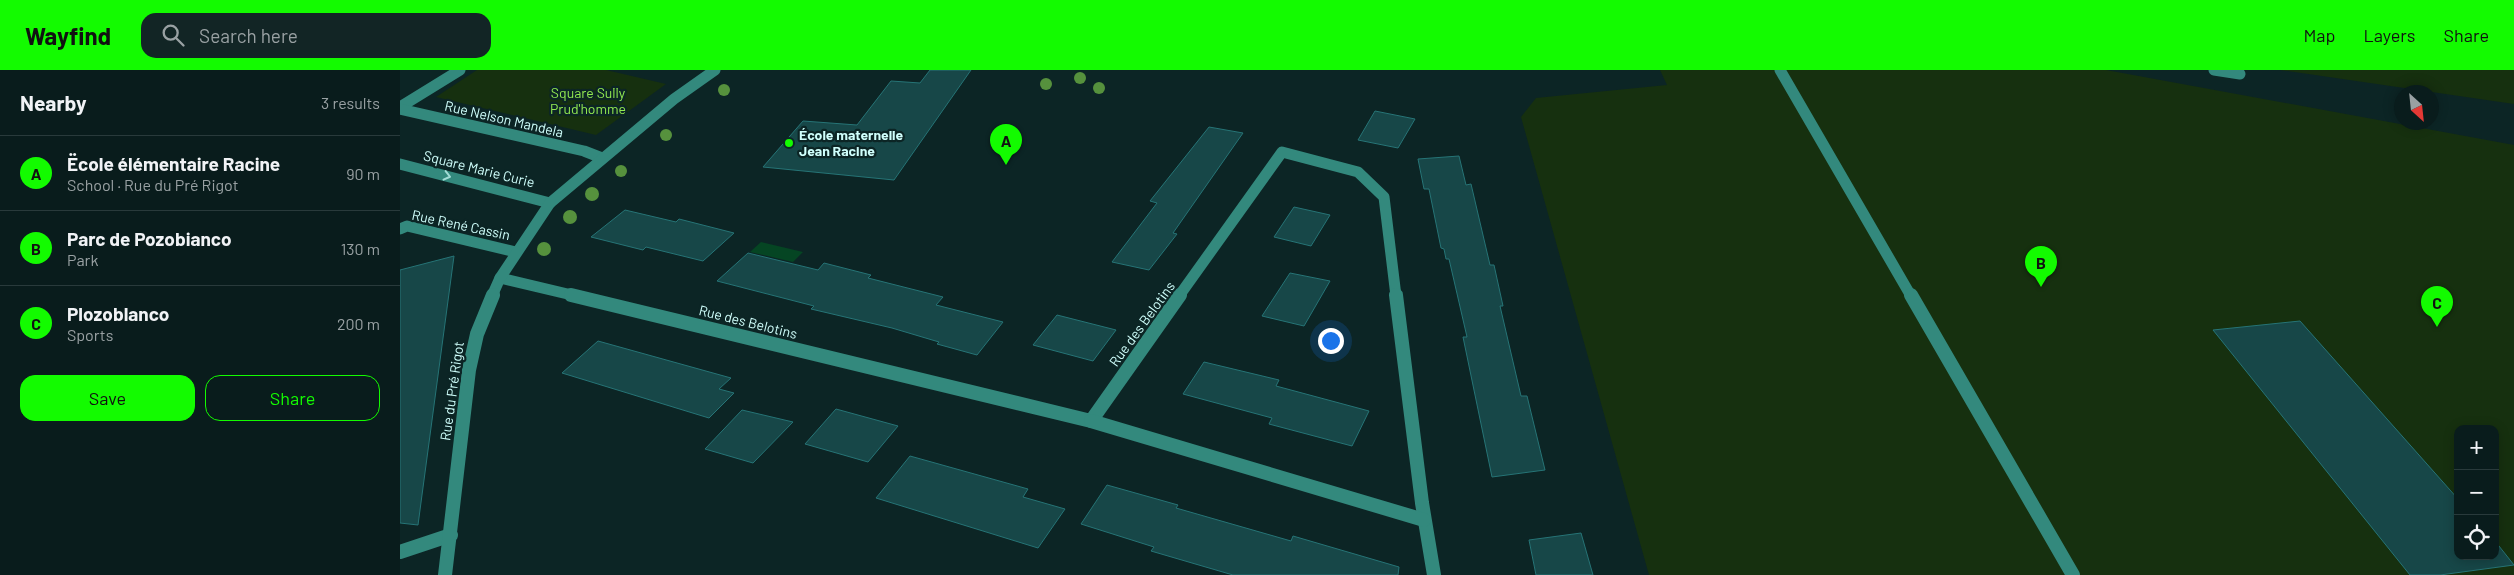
<!DOCTYPE html>
<html lang="en">
<head>
<meta charset="utf-8">
<style>
  :root { --surface:#091c1c; --page:#122525; --text:#f1f3f6; --muted:#99a1a3; --line:#293a3b; --accent:#13fb00 }
  body { margin:0; font-family:Barlow,sans-serif; background:var(--page); color:var(--text) }
  .controls { position:absolute; right:15px; bottom:15px; display:grid; overflow:hidden; border-radius:10px; box-shadow:0 2px 12px #0003 }
  .controls button { width:45px; height:45px; display:grid; place-items:center; padding:0; border:0; border-bottom:1px solid var(--line); background:var(--surface); color:var(--text); font:25px sans-serif }
  .compass { position:absolute; left:1994px; top:15px; width:45px; height:45px; border-radius:50%; background:var(--surface); box-shadow:0 2px 12px #0003; rotate:153deg }
  .you { position:absolute; left:930px; top:270px; width:18px; height:18px; margin:-12px; border:4px solid #fff; border-radius:50%; background:#1a73e8; box-shadow:0 0 0 8px #1a73e833 }
  .badge { display:grid; place-items:center; width:32px; height:32px; border-radius:50%; background:var(--accent); color:#111; font-size:16px; font-weight:700 }
  .pin { position:absolute; translate:-50% -41px; filter:drop-shadow(0 1px 2px #0008) }
  .pin::after { content:''; position:absolute; top:26px; width:18px; height:15px; background:inherit; clip-path:polygon(0 0,100% 0,50% 100%) }
  .list { margin:0; padding:0; list-style:none }
  h2 { display:flex; justify-content:space-between; align-items:center; height:65px; margin:0; padding:0 20px; font-size:21px }
  h2 small { font-size:16px; font-weight:400; color:var(--muted) }
  .list li { display:grid; grid-template-columns:32px 1fr auto; gap:15px; align-items:center; box-sizing:border-box; height:75px; padding:0 20px; border-top:1px solid var(--line) }
  .list b { display:block; font-size:19px; white-space:nowrap }
  .list p { margin:0; font-size:16px; white-space:nowrap; color:var(--muted) }
  .list em { font-size:16px; font-style:normal; color:var(--muted) }
  .actions { display:flex; gap:10px; padding:15px 20px }
  .actions a { flex:1; padding:11px 0; border:1px solid var(--accent); border-radius:15px; text-align:center; font-size:18px; color:var(--accent) }
  .actions .main { background:var(--accent); color:#111 }
  .icon { flex:none; width:28px; height:28px; fill:none; stroke:currentColor; stroke-width:2; stroke-linecap:round; stroke-linejoin:round }
  .map { position:relative; flex:none; width:2114px; height:505px; overflow:hidden }
  header { display:flex; align-items:center; gap:30px; box-sizing:border-box; height:70px; padding:0 25px; background:var(--accent); color:#111 }
  header strong { font-size:24px }
  nav { display:flex; gap:28px; margin-inline-start:auto; font-size:18px }
  .search { width:350px; height:45px; background:var(--page); display:flex; align-items:center; gap:12px; box-sizing:border-box; padding:0 18px; border-radius:15px; color:var(--muted); font-size:19px }
  main { display:flex }
  aside { flex:1; background:var(--surface) }
  .map>svg:first-child { display:block }
  .green { fill:#16300f; fill-rule:evenodd }
  .water { fill:#054523 }
  .building { fill:#174748; stroke:#267476 }
  .lines { fill:none; stroke-linecap:round; stroke-linejoin:round }
  .minor-far1 { stroke:#33897d; stroke-width:11 }
  .minor { stroke:#33897d; stroke-width:14 }
  .tree { fill:#56913d }
  .oneway { stroke:#a1dcd6 }
  .poi-dot { fill:#13fb00; stroke:#0c2525; stroke-width:2 }
  .labels { text-anchor:middle; stroke-width:4.5; stroke-linejoin:round; paint-order:stroke }
  .park-label { font-size:14px; fill:#92ea51; stroke:#0c2525 }
  .street-label { font-size:14px; fill:#d0fffc; stroke:#0c2525 }
  .poi-label { font-size:14px; font-weight:bold; fill:#d0fffc; stroke:#0c2525; text-anchor:start }
</style>
</head>
<body>
<header>
<strong>Wayfind</strong>
<div class="search"><svg class="icon" aria-label="search" viewBox="0 0 24 24"><circle cx="10" cy="10" r="6"/><path d="M15 15l6 6"/></svg>Search here</div>
<nav><a>Map</a><a>Layers</a><a>Share</a></nav>
</header>
<main>
<aside>
<h2>Nearby<small>3 results</small></h2>
<ul class="list">
<li><span class="badge">A</span><div><b>Ëcole élémentaire Racine</b><p>School · Rue du Pré Rigot</p></div><em>90 m</em></li>
<li><span class="badge">B</span><div><b>Parc de Pozobianco</b><p>Park</p></div><em>130 m</em></li>
<li><span class="badge">C</span><div><b>Plozoblanco</b><p>Sports</p></div><em>200 m</em></li>
</ul>
<div class="actions"><a class="main">Save</a><a>Share</a></div>
</aside>
<div class="map">
<svg width="2114" height="505" viewBox="0 0 2114 505">
  <rect width="100%" height="100%" fill="#0c2525"/>
  <g class="green">
    <polygon points="77,0 206,0 266,14 196,65 36,27"/>
    <path d="M1260,0h446l408,75v430h-865l-128,-458 15,-19 131,-13zM2058,359h37v127h-37z"/>
    <polygon points="1880,0 2114,0 2114,34"/>
  </g>
  <polygon class="water" points="361,172 403,182 393,192 350,182"/>
  <g class="building">
    <polygon points="530,0 571,0 494,110 363,97 403,51 457,55 491,11 520,13"/>
    <polygon points="975,41 1015,49 998,78 958,70"/>
    <polygon points="809,57 843,63 773,163 777,164 749,200 712,192 757,133 750,131"/>
    <polygon points="1059,86 1066,115 1071,114 1090,195 1094,195 1103,236 1100,236 1121,326 1127,326 1145,400 1092,407 1063,267 1067,267 1049,189 1046,189 1044,179 1041,178 1029,119 1024,119 1018,89"/>
    <polygon points="894,137 930,145 911,176 874,167"/>
    <polygon points="225,140 276,152 279,149 334,163 303,191 246,177 243,180 191,167"/>
    <polygon points="348,183 418,200 424,193 471,205 468,208 543,227 536,235 603,252 577,285 537,274 539,272 492,258 411,239 414,236 317,211"/>
    <polygon points="54,186 18,455 0,453 0,200"/>
    <polygon points="890,203 930,211 904,256 862,246"/>
    <polygon points="657,245 716,260 693,291 633,275"/>
    <polygon points="1900,251 2058,429 2058,486 2095,486 2095,471 2114,495 2040,505 2010,505 1813,260"/>
    <polygon points="198,271 331,308 319,319 334,323 309,348 162,303"/>
    <polygon points="804,292 879,310 876,316 969,341 952,376 869,354 872,348 783,324"/>
    <polygon points="436,339 498,356 468,392 405,374"/>
    <polygon points="342,340 393,352 353,393 305,379"/>
    <polygon points="510,386 628,419 623,427 665,439 638,478 476,428"/>
    <polygon points="707,415 778,435 776,438 891,471 893,466 999,497 998,505 833,505 751,481 754,477 681,454"/>
    <polygon points="1181,463 1193,505 1136,505 1129,470"/>
  </g>
  <g class="lines">
    <g class="minor-far1">
      <polyline points="1380,0 1511,226"/>
      <polyline points="1814,0 1840,4"/>
      <polyline points="0,37 60,0"/>
      <polyline points="0,39 184,81 202,88"/>
      <polyline points="0,94 150,133"/>
      <polyline points="0,159 7,156 116,182"/>
      <polyline points="100,208 176,226"/>
      <polyline points="92,226 100,208 150,133 274,29 315,0"/>
      <polyline points="779,226 882,82 958,102 984,127 996,226"/>
    </g>
    <g class="minor">
      <polyline points="171,225 691,351 780,225"/>
      <polyline points="996,225 1022,433 1034,505"/>
      <polyline points="1511,225 1673,505"/>
      <polyline points="691,351 1024,450"/>
      <polyline points="0,482 51,465"/>
      <polyline points="45,505 69,300 77,264 93,225"/>
    </g>
  </g>
  <g class="tree">
    <circle cx="680" cy="8" r="6"/>
    <circle cx="646" cy="14" r="6"/>
    <circle cx="699" cy="18" r="6"/>
    <circle cx="324" cy="20" r="6"/>
    <circle cx="266" cy="65" r="6"/>
    <circle cx="221" cy="101" r="6"/>
    <circle cx="192" cy="124" r="7"/>
    <circle cx="170" cy="147" r="7"/>
    <circle cx="144" cy="179" r="7"/>
  </g>
  <defs><path id="oneway-chevron" d="M-2-3.5L2.5 0L-2 3.5" fill="none" stroke-width="1.6" stroke-linecap="round" stroke-linejoin="round" transform="scale(1.25)"/></defs>
  <use class="oneway" href="#oneway-chevron" transform="translate(47 106) rotate(14)"/>
  <circle class="poi-dot" cx="389" cy="73" r="5"/>
  <g class="labels">
    <g class="park-label">
      <text x="188" y="28">Square Sully<tspan x="188" dy="16">Prud'homme</tspan></text>
    </g>
    <g class="street-label">
      <text transform="translate(104 49) rotate(13)" y="5">Rue Nelson Mandela</text>
      <text transform="translate(79 99) rotate(14)" y="5">Square Marie Curie</text>
      <text transform="translate(61 155) rotate(12)" y="5">Rue René Cassin</text>
      <text transform="translate(348 252) rotate(14)" y="5">Rue des Belotins</text>
      <text transform="translate(742 254) rotate(-54)" y="5">Rue des Belotins</text>
      <text transform="translate(52 321) rotate(-82)" y="5">Rue du Pré Rigot</text>
    </g>
    <g class="poi-label">
      <text x="399" y="70">École maternelle<tspan x="399" dy="16">Jean Racine</tspan></text>
    </g>
  </g>
</svg>
<div class="controls">
<button>+</button>
<button>−</button>
<button><svg class="icon" aria-label="locate" viewBox="0 0 24 24"><circle cx="12" cy="12" r="6"/><path d="M12 2v4M12 18v4M2 12h4M18 12h4"/></svg></button>
</div>
<svg class="compass" viewBox="-18 -18 36 36"><path d="M0-13l5 13h-10z" fill="#e53935"/><path d="M0 13l5-13h-10z" fill="#99a1a3"/></svg>
<div class="you"></div>
<div class="pin badge" style="left:606px;top:95px">A</div>
<div class="pin badge" style="left:1641px;top:217px">B</div>
<div class="pin badge" style="left:2037px;top:257px">C</div>
</div>
</main>
</body>
</html>
